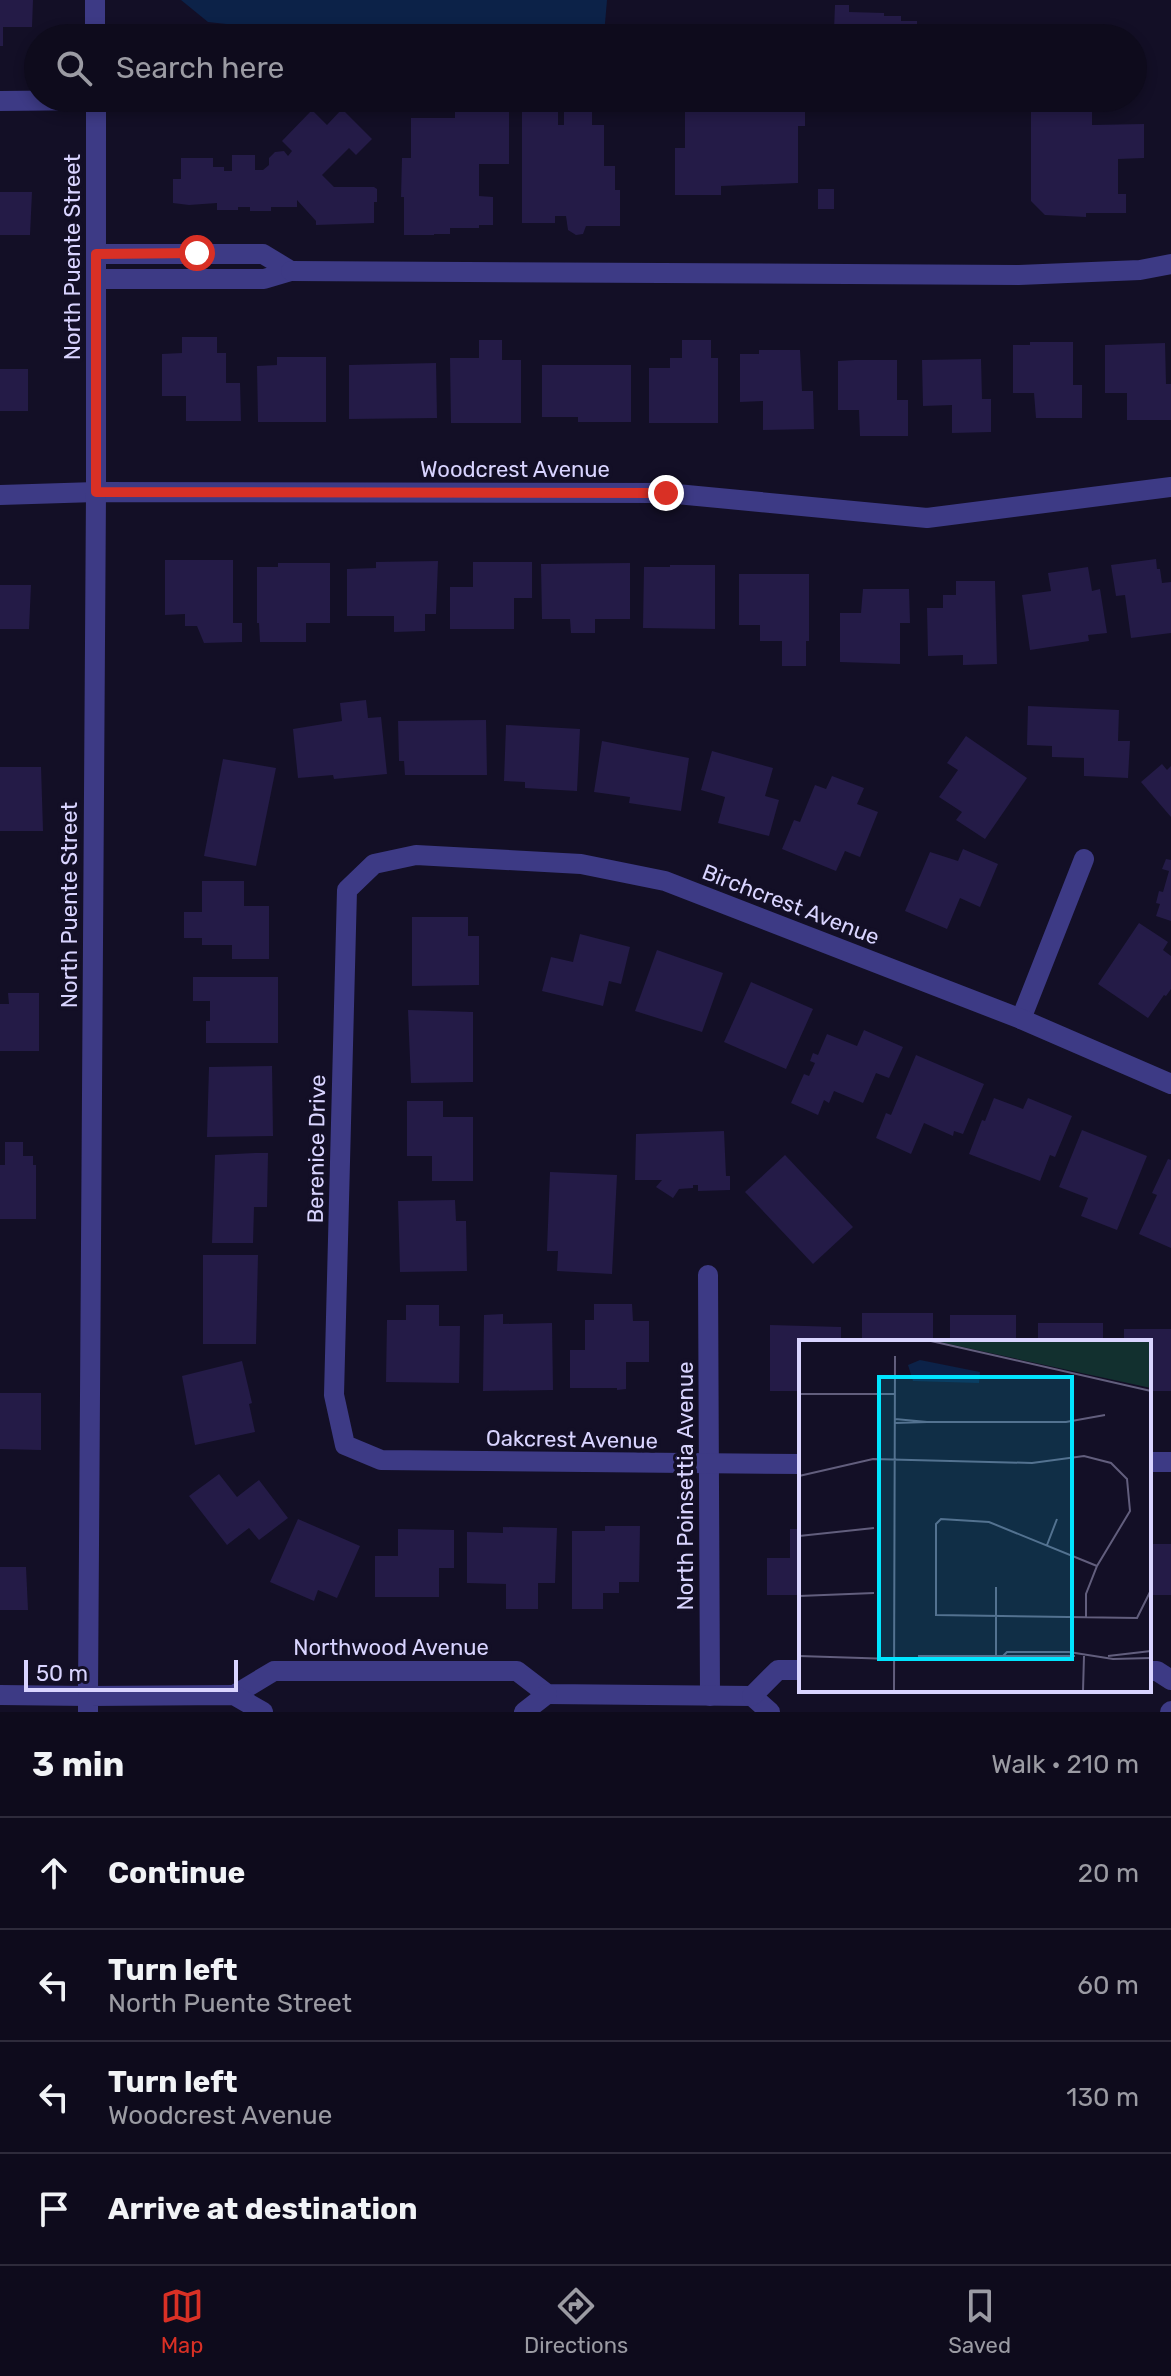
<!DOCTYPE html>
<html lang="en">
<head>
<meta charset="utf-8">
<style>
  :root { --surface:#0e0b1c; --page:#171425; --text:#f1f3f6; --muted:#9b9ba3; --line:#2e2b3b; --accent:#d93025 }
  body { margin:0; font-family:Rubik,sans-serif; background:var(--page); color:var(--text) }
  .scale { position:absolute; left:24px; bottom:20px; width:214px; box-sizing:border-box; padding-left:8px; border:4px solid #d9d4ff; border-top:0; font-size:22px; line-height:28px; white-space:nowrap; color:#d9d4ff; -webkit-text-stroke:6px #130f26; paint-order:stroke }
  .stop { position:absolute; width:24px; height:24px; margin:-18px; border:6px solid #d93025; border-radius:50%; background:#fff }
  .stop.end { background:#d93025; border-color:#fff; box-shadow:0 2px 8px #0008 }
  .list { margin:0; padding:0; list-style:none }
  h2 { display:flex; justify-content:space-between; align-items:center; height:104px; margin:0; padding:0 32px; font-size:34px }
  h2 small { font-size:26px; font-weight:400; color:var(--muted) }
  .list li { display:grid; grid-template-columns:52px 1fr auto; gap:24px; align-items:center; box-sizing:border-box; height:112px; padding:0 32px; border-top:2px solid var(--line) }
  .list b { display:block; font-size:30px; white-space:nowrap }
  .list p { margin:0; font-size:26px; white-space:nowrap; color:var(--muted) }
  .list em { font-size:26px; font-style:normal; color:var(--muted) }
  .icon { flex:none; width:44px; height:44px; fill:none; stroke:currentColor; stroke-width:2; stroke-linecap:round; stroke-linejoin:round }
  .map { position:relative; flex:none; width:1171px; height:1712px; overflow:hidden }
  .search { position:absolute; background:var(--surface); box-shadow:0 4px 12px #0003; left:24px; right:24px; top:24px; height:88px; display:flex; align-items:center; gap:20px; box-sizing:border-box; padding:0 28px; border-radius:44px; color:var(--muted); font-size:30px }
  .sheet { height:552px; background:var(--surface) }
  nav { display:flex; justify-content:space-around; align-items:center; box-sizing:border-box; height:112px; border-top:2px solid var(--line); background:var(--surface); font-size:22px; color:var(--muted) }
  nav a { display:grid; justify-items:center; gap:4px }
  nav .on { color:var(--accent) }
  .map>svg:first-child { display:block }
  .water { fill:#0c2248 }
  .building { fill:#241b47 }
  .lines { fill:none; stroke-linecap:round; stroke-linejoin:round }
  .minor { stroke:#3d3a85; stroke-width:20 }
  .tertiary { stroke:#3d3a85; stroke-width:20 }
  .route { stroke:#d93025; stroke-width:10 }
  .labels { text-anchor:middle; stroke-width:8; stroke-linejoin:round; paint-order:stroke }
  .street-label { font-size:22px; fill:#d9d4ff; stroke:#130f26 }
  .inset-road { fill:none; stroke:#625e7d; stroke-width:2 }
  .view { fill:#00e5ff; fill-opacity:0.15; stroke:#00e5ff; stroke-width:4 }
  .inset-edge { fill:none; stroke:#d9d4ff; stroke-width:4 }
</style>
</head>
<body>
<div class="map">
<svg width="1171" height="1712" viewBox="0 0 1171 1712">
  <rect width="100%" height="100%" fill="#130f26"/>
  <polygon class="water" points="181,0 607,0 604,35 602,38 353,38 208,22"/>
  <g class="building">
    <polygon points="0,0 33,0 32,27 3,27 3,46 0,46"/>
    <polygon points="835,5 849,5 849,12 884,13 884,16 901,16 901,21 917,21 917,38 850,38 850,30 834,30"/>
    <polygon points="172,98 262,98 263,101 252,101 252,109 233,109 233,101 172,101"/>
    <polygon points="455,98 509,98 509,164 479,164 479,196 493,197 493,225 479,225 479,228 450,228 450,234 434,234 434,235 404,235 404,197 401,197 402,158 411,158 411,118 455,118"/>
    <polygon points="665,98 816,98 816,108 805,108 805,126 798,126 798,183 721,186 721,195 675,195 675,148 685,148 685,108 665,107"/>
    <polygon points="522,106 558,106 558,125 564,125 564,106 592,106 592,125 604,125 604,166 615,166 615,190 620,190 620,226 586,226 583,234 576,235 568,230 566,216 555,216 555,223 522,223"/>
    <polygon points="342,109 372,139 356,155 349,148 322,175 334,187 374,187 377,189 377,202 374,202 374,223 316,225 316,221 297,200 297,207 271,207 271,211 250,211 250,207 238,207 238,210 217,210 217,203 189,205 173,203 173,179 181,179 181,158 213,158 213,167 224,167 224,171 232,171 232,155 255,155 255,170 263,170 269,165 269,158 275,152 284,151 288,156 292,151 282,141 312,110 327,125"/>
    <polygon points="1031,111 1092,111 1092,125 1144,124 1144,158 1118,159 1118,194 1126,194 1126,213 1086,213 1086,217 1045,215 1031,201"/>
    <rect x="818" y="189" width="16" height="20"/>
    <polygon points="0,192 32,192 30,235 0,235"/>
    <polygon points="182,337 217,337 217,353 226,353 226,383 240,383 241,421 186,421 186,396 162,396 162,354 182,353"/>
    <polygon points="479,340 502,340 502,360 521,360 521,423 451,423 450,358 479,358"/>
    <polygon points="682,340 711,340 711,358 718,358 718,423 649,423 649,368 670,368 670,358 682,358"/>
    <polygon points="1030,342 1073,342 1073,385 1082,385 1082,418 1036,418 1034,393 1013,393 1013,345 1030,345"/>
    <polygon points="1165,343 1166,384 1171,384 1171,420 1127,420 1127,393 1105,393 1105,345"/>
    <polygon points="759,350 800,350 802,391 813,391 814,429 763,430 763,401 740,402 740,354 759,354"/>
    <polygon points="277,357 326,357 326,422 258,422 257,366 277,365"/>
    <polygon points="981,359 982,399 991,399 991,432 952,433 952,405 923,406 922,360"/>
    <polygon points="855,360 897,360 897,400 908,400 908,436 860,436 859,410 838,410 838,361"/>
    <polygon points="436,363 437,418 349,419 349,365"/>
    <polygon points="542,365 631,365 631,422 578,422 578,417 542,417"/>
    <rect x="0" y="369" width="28" height="42"/>
    <polygon points="1156,559 1157,569 1160,569 1162,583 1171,582 1171,633 1131,638 1125,595 1116,596 1111,565"/>
    <polygon points="165,560 233,560 233,623 242,623 242,642 204,643 197,626 185,626 185,614 165,615"/>
    <polygon points="438,561 436,614 425,614 425,631 394,632 394,616 347,616 347,569 376,568 376,562"/>
    <polygon points="473,562 532,562 532,598 514,598 514,629 450,629 450,587 473,587"/>
    <polygon points="278,563 330,563 330,623 306,623 306,642 260,642 259,623 257,623 257,567 278,567"/>
    <polygon points="630,563 630,619 595,619 595,633 571,633 570,619 542,619 541,564"/>
    <polygon points="670,565 715,565 715,629 643,628 644,567 670,567"/>
    <polygon points="1088,567 1092,591 1100,589 1107,633 1088,635 1089,641 1030,650 1022,595 1051,591 1048,573"/>
    <polygon points="739,574 809,574 809,641 806,641 806,666 782,666 782,641 760,641 760,625 739,625"/>
    <polygon points="956,581 995,581 997,664 963,665 963,655 928,656 927,608 943,608 943,595 956,595"/>
    <polygon points="0,585 31,585 29,629 0,629"/>
    <polygon points="863,589 909,589 910,623 900,623 900,664 840,662 840,613 861,613"/>
    <polygon points="366,700 368,718 381,717 387,774 334,779 333,775 298,778 293,729 342,721 340,703"/>
    <polygon points="1028,706 1119,710 1118,741 1130,741 1128,778 1084,776 1084,758 1052,757 1052,746 1027,745"/>
    <polygon points="486,720 487,775 405,775 404,761 399,761 398,721"/>
    <polygon points="506,725 580,729 577,791 525,788 525,782 504,781"/>
    <polygon points="966,736 1027,778 985,839 956,820 962,812 939,797 958,770 947,763"/>
    <polygon points="602,741 689,758 681,811 629,803 630,797 594,792"/>
    <polygon points="712,751 773,768 765,796 779,800 769,836 718,823 725,797 701,790"/>
    <polygon points="223,759 276,768 256,866 204,856"/>
    <polygon points="1162,764 1167,770 1171,766 1171,817 1141,782"/>
    <polygon points="0,767 41,767 43,831 0,831"/>
    <polygon points="832,776 864,788 857,804 878,812 860,857 845,851 836,871 782,849 794,820 800,822 815,785 826,789"/>
    <polygon points="963,849 998,864 980,907 960,898 947,929 905,911 930,852 958,861"/>
    <polygon points="1166,859 1171,860 1171,921 1156,916 1160,904 1156,903 1159,891 1163,892 1169,871 1162,869"/>
    <polygon points="202,881 244,881 244,906 269,906 269,959 232,959 232,945 202,945 202,938 184,938 184,912 202,912"/>
    <polygon points="412,917 468,917 468,936 479,936 479,985 412,986"/>
    <polygon points="1139,923 1168,942 1163,950 1171,956 1171,989 1166,996 1164,995 1148,1018 1098,984"/>
    <polygon points="580,934 630,947 621,984 609,981 603,1006 542,991 551,957 573,962"/>
    <polygon points="657,950 723,973 702,1032 635,1011"/>
    <polygon points="193,977 278,977 278,1043 206,1043 206,1021 210,1021 210,1001 193,1001"/>
    <polygon points="751,982 813,1009 786,1069 724,1042"/>
    <polygon points="8,993 39,993 39,1051 0,1051 0,1004 9,1004"/>
    <polygon points="408,1010 473,1012 473,1082 411,1083"/>
    <polygon points="864,1030 903,1047 889,1078 876,1073 863,1103 834,1091 829,1103 824,1100 818,1115 791,1103 804,1074 809,1076 815,1063 810,1061 813,1053 818,1055 827,1034 857,1046"/>
    <polygon points="916,1055 984,1084 963,1134 954,1131 953,1136 924,1123 911,1154 876,1138 886,1113 891,1115"/>
    <polygon points="272,1066 273,1136 207,1137 209,1067"/>
    <polygon points="994,1098 1023,1109 1028,1098 1072,1116 1055,1157 1050,1155 1040,1181 969,1154 982,1120 985,1121"/>
    <polygon points="407,1101 443,1101 443,1117 473,1117 473,1181 432,1181 432,1156 407,1156"/>
    <polygon points="1082,1130 1147,1156 1117,1230 1081,1216 1088,1198 1059,1187"/>
    <polygon points="724,1131 726,1176 730,1176 730,1190 698,1191 698,1185 693,1185 693,1188 679,1189 673,1198 656,1187 662,1180 635,1180 636,1134"/>
    <polygon points="5,1142 23,1142 23,1156 33,1156 33,1165 36,1165 36,1219 0,1219 0,1165 5,1165"/>
    <polygon points="255,1153 268,1153 267,1207 254,1207 253,1243 212,1243 215,1155"/>
    <polygon points="785,1155 853,1227 813,1264 745,1192"/>
    <polygon points="1168,1159 1171,1160 1171,1248 1139,1234 1157,1195 1152,1193"/>
    <polygon points="550,1172 617,1175 612,1274 557,1271 558,1251 547,1251"/>
    <polygon points="455,1200 456,1221 466,1221 467,1271 400,1272 398,1201"/>
    <polygon points="203,1255 258,1255 256,1344 203,1344"/>
    <polygon points="594,1304 632,1304 633,1321 649,1321 649,1362 626,1362 626,1389 617,1390 617,1388 570,1388 570,1350 585,1350 585,1320 594,1320"/>
    <polygon points="406,1305 439,1305 439,1326 460,1326 459,1383 386,1382 387,1320 406,1320"/>
    <rect x="862" y="1313" width="71" height="29"/>
    <polygon points="503,1314 503,1324 552,1323 553,1390 483,1391 484,1315"/>
    <rect x="950" y="1315" width="66" height="27"/>
    <rect x="1038" y="1323" width="65" height="19"/>
    <polygon points="770,1325 841,1327 841,1342 801,1342 801,1391 770,1391"/>
    <polygon points="1124,1329 1171,1329 1171,1391 1149,1391 1149,1342 1124,1342"/>
    <polygon points="242,1361 252,1403 249,1404 255,1432 195,1445 182,1376"/>
    <polygon points="0,1393 41,1393 41,1450 0,1449"/>
    <polygon points="219,1474 237,1497 259,1480 288,1518 259,1540 249,1528 227,1545 189,1496"/>
    <polygon points="298,1519 360,1546 337,1598 318,1590 314,1601 270,1582"/>
    <polygon points="605,1526 640,1526 639,1582 619,1582 619,1593 603,1593 603,1609 572,1609 572,1531 605,1531"/>
    <polygon points="503,1527 557,1528 555,1583 538,1583 538,1609 506,1609 506,1584 467,1583 467,1532 503,1533"/>
    <polygon points="398,1529 454,1530 454,1568 439,1568 439,1597 375,1597 375,1556 398,1556"/>
    <polygon points="790,1529 801,1529 801,1595 767,1595 767,1558 790,1558"/>
    <rect x="1149" y="1544" width="22" height="51"/>
    <polygon points="0,1567 26,1567 28,1610 0,1610"/>
  </g>
  <g class="lines">
    <g class="minor">
      <polyline points="95,0 95,38"/>
      <polyline points="0,101 96,100"/>
      <polyline points="96,254 263,254 291,271 264,279 96,279"/>
      <polyline points="291,271 1019,275 1140,270 1171,264"/>
      <polyline points="0,495 96,492 666,493 927,518 1171,487"/>
      <polyline points="1021,1019 1084,859"/>
      <polyline points="708,1275 710,1696"/>
      <polyline points="1149,1462 1171,1462"/>
      <polyline points="801,1464 381,1460 345,1445 334,1395 347,890 374,864 416,855 581,864 665,881 1021,1019 1171,1084"/>
      <polyline points="0,1695 88,1696 96,492 96,98"/>
    </g>
    <g class="tertiary">
      <polyline points="1149,1671 1157,1671 1171,1680"/>
      <polyline points="234,1695 274,1671 517,1671 547,1694 752,1696 770,1712"/>
      <polyline points="752,1696 778,1670 801,1670"/>
      <polyline points="88,1712 88,1696 234,1695 263,1712"/>
      <polyline points="524,1712 547,1694"/>
      <polyline points="1170,1712 1171,1711"/>
    </g>
  </g>
  <g class="lines">
    <polyline class="route" points="197,253 96,254 96,492 666,493"/>
  </g>
  <g class="labels">
    <g class="street-label">
      <text transform="translate(72 257) rotate(-90)" y="8">North Puente Street</text>
      <text x="515" y="477">Woodcrest Avenue</text>
      <text transform="translate(791 904) rotate(21)" y="8">Birchcrest Avenue</text>
      <text transform="translate(69 905) rotate(-90)" y="8">North Puente Street</text>
      <text transform="translate(316 1149) rotate(-89)" y="8">Berenice Drive</text>
      <text transform="translate(572 1439) rotate(1)" y="8">Oakcrest Avenue</text>
      <text transform="translate(685 1486) rotate(-90)" y="8">North Poinsettia Avenue</text>
      <text x="391" y="1655">Northwood Avenue</text>
    </g>
  </g>
  <g transform="translate(799 1340)">
    <rect width="352" height="352" fill="#130f26"/>
    <path d="M136,1h216v47z" fill="#12302f"/>
    <path d="M121,20l60,12 -1,11 -66,-2 -5,-16z" fill="#0c2248"/>
    <path class="inset-road" d="M132,1l220,50M0,54h96M96,79l32,3 -32,1M128,82h139l39,-7M0,136l74,-17 159,4 52,-7 27,7 16,16 3,32 -33,55 -11,28v23M0,196l75,-8M248,205l10,-26M298,226l-108,-44 -48,-3 -5,5v91l201,3 14,-28M197,247v69M0,256l75,-3M0,316l125,4 45,-4M119,316h157M204,316l4,-4h62l44,7 38,-1M309,316l43,-5M95,351l1,-335M284,351l1,-35"/>
    <path class="view" d="M80,37h193v282h-193z"/>
    <rect width="352" height="352" class="inset-edge"/>
  </g>
</svg>
<div class="scale">50 m</div>
<div class="stop" style="left:197px;top:253px"></div>
<div class="stop end" style="left:666px;top:493px"></div>
<div class="search"><svg class="icon" aria-label="search" viewBox="0 0 24 24"><circle cx="10" cy="10" r="6"/><path d="M15 15l6 6"/></svg>Search here</div>
</div>
<section class="sheet">
<h2>3 min<small>Walk · 210 m</small></h2>
<ul class="list">
<li><svg class="icon" aria-label="ahead" viewBox="0 0 24 24"><path d="M12 20V5M6 11l6-6 6 6"/></svg><div><b>Continue</b></div><em>20 m</em></li>
<li><svg class="icon" aria-label="left" viewBox="0 0 24 24"><path d="M17 20v-9H6M10 6l-5 5 5 5"/></svg><div><b>Turn left</b><p>North Puente Street</p></div><em>60 m</em></li>
<li><svg class="icon" aria-label="left" viewBox="0 0 24 24"><path d="M17 20v-9H6M10 6l-5 5 5 5"/></svg><div><b>Turn left</b><p>Woodcrest Avenue</p></div><em>130 m</em></li>
<li><svg class="icon" aria-label="arrive" viewBox="0 0 24 24"><path d="M6 21V4h12l-3 4 3 4H6"/></svg><div><b>Arrive at destination</b></div></li>
</ul>
</section>
<nav>
<a class="on"><svg class="icon" aria-label="map" viewBox="0 0 24 24"><path d="M3 6l6-2 6 2 6-2v14l-6 2-6-2-6 2zM9 4v14M15 6v14"/></svg>Map</a>
<a><svg class="icon" aria-label="directions" viewBox="0 0 24 24"><path d="M12 3l9 9-9 9-9-9zM9 14v-3h6M13 9l2 2-2 2"/></svg>Directions</a>
<a><svg class="icon" aria-label="saved" viewBox="0 0 24 24"><path d="M7 4h10v16l-5-4-5 4z"/></svg>Saved</a>
</nav>
</body>
</html>
